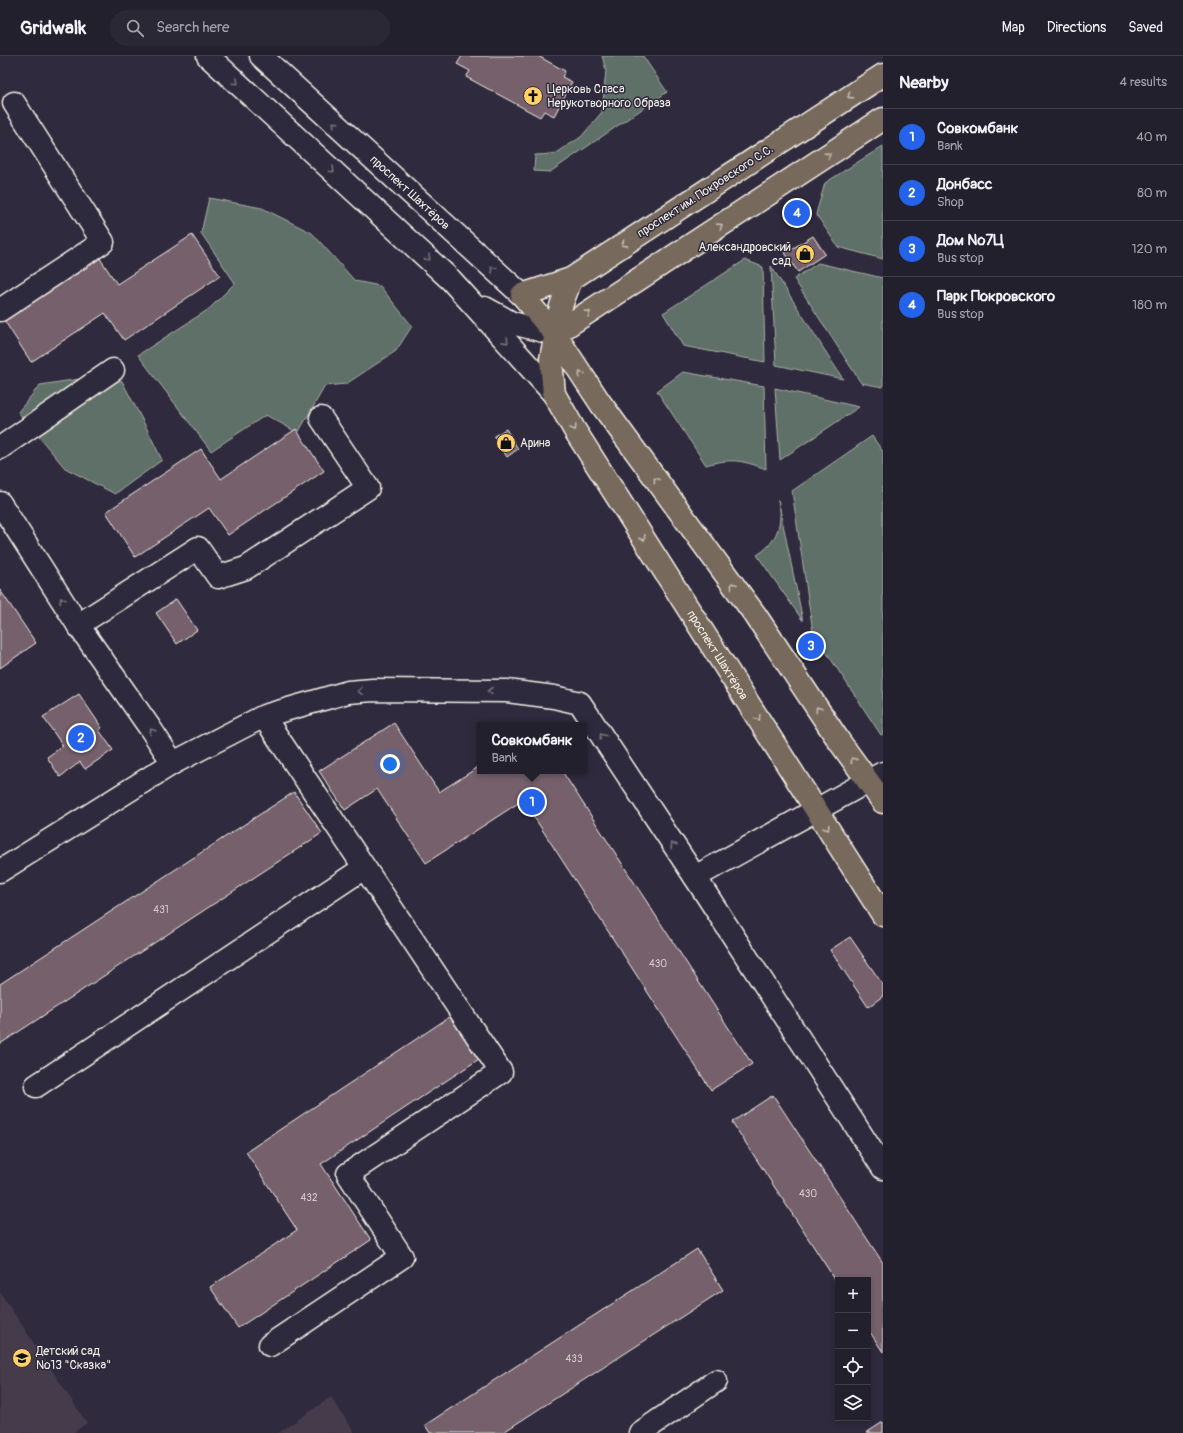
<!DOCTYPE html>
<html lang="en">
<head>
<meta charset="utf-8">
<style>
  :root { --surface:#23202e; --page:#2b2836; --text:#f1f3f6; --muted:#a3a3aa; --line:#403e4a; --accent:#2563eb }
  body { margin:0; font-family:Pangolin,sans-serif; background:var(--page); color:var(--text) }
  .controls { position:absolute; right:12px; bottom:12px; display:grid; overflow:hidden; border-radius:0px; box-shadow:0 2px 6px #0003 }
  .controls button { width:36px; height:36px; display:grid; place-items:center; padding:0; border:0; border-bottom:1px solid var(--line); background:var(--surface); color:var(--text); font:20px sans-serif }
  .you { position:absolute; left:390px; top:708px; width:14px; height:14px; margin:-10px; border:3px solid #fff; border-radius:50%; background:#1a73e8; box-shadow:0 0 0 6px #1a73e833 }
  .badge { display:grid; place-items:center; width:26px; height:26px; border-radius:50%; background:var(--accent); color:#fff; font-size:13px; font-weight:700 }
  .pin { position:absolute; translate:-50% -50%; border:2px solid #fff; box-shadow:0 1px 4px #0006 }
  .popup { position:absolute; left:477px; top:666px; width:110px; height:52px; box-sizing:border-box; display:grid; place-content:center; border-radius:0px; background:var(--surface); filter:drop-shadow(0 1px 3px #0005); font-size:13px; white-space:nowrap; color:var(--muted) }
  .popup b { font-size:15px; color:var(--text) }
  .popup::after { content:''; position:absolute; left:50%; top:100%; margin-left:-8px; border:8px solid transparent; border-top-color:var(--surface) }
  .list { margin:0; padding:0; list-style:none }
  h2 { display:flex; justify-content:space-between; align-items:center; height:52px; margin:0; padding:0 16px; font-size:17px }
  h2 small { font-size:13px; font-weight:400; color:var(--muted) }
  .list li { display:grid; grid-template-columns:26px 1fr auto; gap:12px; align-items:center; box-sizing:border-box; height:56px; padding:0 16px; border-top:1px solid var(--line) }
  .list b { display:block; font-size:15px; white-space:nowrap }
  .list p { margin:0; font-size:13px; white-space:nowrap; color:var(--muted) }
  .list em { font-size:13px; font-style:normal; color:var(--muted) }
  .icon { flex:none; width:22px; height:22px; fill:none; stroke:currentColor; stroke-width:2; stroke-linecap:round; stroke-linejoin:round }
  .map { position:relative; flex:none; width:883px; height:1377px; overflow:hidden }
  header { display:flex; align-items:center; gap:24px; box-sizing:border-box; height:56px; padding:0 20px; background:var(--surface); border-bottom:1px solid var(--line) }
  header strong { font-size:19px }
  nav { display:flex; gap:22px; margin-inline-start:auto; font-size:14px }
  .search { width:280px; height:36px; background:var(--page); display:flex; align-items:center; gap:10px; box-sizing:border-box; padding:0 14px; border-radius:22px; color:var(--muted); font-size:15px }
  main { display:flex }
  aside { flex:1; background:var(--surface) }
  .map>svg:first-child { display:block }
  .built { fill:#443a4b }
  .green { fill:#5e6f67; stroke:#a9b0a8 }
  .building { fill:#75616c; stroke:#f4f1e8 }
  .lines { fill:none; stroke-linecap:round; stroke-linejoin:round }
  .minor-casing { stroke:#f4f1e8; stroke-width:25 }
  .major-casing { stroke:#f4f1e8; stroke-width:25 }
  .minor { stroke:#2f2a3d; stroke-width:22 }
  .major { stroke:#77695c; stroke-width:22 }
  .oneway { stroke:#747079 }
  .oneway2 { stroke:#c2bbb0 }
  .labels { text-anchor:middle; stroke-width:3; stroke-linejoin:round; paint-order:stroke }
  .number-label { font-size:10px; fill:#d4cdc9 }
  .poi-label { font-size:12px; fill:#f4f1e8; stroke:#2f2a3d; text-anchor:start }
  .street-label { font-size:12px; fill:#f4f1e8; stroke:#2f2a3d }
</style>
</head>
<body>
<header>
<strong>Gridwalk</strong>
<div class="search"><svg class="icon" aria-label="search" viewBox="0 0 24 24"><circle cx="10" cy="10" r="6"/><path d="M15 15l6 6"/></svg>Search here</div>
<nav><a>Map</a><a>Directions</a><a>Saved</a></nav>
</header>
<main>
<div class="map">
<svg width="883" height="1377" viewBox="0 0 883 1377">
  <rect width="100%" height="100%" fill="#2f2a3d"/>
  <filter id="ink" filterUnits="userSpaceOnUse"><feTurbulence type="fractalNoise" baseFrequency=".025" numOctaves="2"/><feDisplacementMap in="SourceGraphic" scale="8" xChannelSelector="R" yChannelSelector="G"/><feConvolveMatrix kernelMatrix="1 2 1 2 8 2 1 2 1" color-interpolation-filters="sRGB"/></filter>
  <g filter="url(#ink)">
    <g class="built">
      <polygon points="0,1236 87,1367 73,1377 0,1377"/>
      <polygon points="331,1341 355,1377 278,1377"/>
    </g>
    <g class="green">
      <polygon points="602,0 643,0 667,36 550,116 534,115 535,99 555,98 581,81 602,56 606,14"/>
      <polygon points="883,90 883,203 838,191 816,158 825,127"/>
      <polygon points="209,142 262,152 312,177 355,225 380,230 412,270 396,295 346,328 325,330 298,377 266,359 211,395 138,299 209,253 235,227 201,177"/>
      <polygon points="745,204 763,211 765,306 683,290 663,257"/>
      <polygon points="818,207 883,222 883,331 861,327 794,223"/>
      <polygon points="771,210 843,323 776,309"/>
      <path d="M683,316l81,14 2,83c-25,-9 -34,-11 -60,-4l-49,-74z"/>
      <polygon points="93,321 122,325 147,373 162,404 115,438 65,412 18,356 40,329"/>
      <polygon points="775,332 859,351 780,404"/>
      <polygon points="872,380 883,396 883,678 881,679 813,576 792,435"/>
      <path d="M778,444l25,121 -46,-66c14,-8 23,-23 23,-39 1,-5 -1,-11 -2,-16z"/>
    </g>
    <g class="building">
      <polygon points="462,0 538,0 565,15 562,21 572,26 554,60 544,55 540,61 466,21 470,15 457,8"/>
      <polygon points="192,179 220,220 124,284 105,257 31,306 2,261 97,198 117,228"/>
      <polygon points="813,180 825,198 798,216 785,197"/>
      <polygon points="296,373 324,415 228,479 209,452 135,501 106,456 201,393 221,423"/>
      <polygon points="506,373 518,393 507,401 494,380"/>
      <polygon points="0,534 36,587 0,612"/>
      <polygon points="176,543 197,574 177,588 156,557"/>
      <polygon points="79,638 102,672 99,674 113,694 85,713 80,706 60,721 47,701 63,690 43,661"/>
      <polygon points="394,667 439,736 480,710 480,715 562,715 752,1008 711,1034 523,744 426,807 377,733 345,754 319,715"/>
      <polygon points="294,736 322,777 0,988 0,928"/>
      <polygon points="850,881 883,929 883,940 868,951 830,894"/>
      <polygon points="451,960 479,1003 321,1108 371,1184 238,1272 210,1231 297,1174 246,1096"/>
      <polygon points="773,1039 883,1207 883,1296 868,1273 868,1224 838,1224 838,1228 732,1066"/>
      <polygon points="697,1193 723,1234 502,1377 430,1377 425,1369"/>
      <polygon points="883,1366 883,1377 866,1377"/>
    </g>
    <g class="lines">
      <g class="minor-casing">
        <g id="minor">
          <polyline points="208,0 451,224 554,338"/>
          <path id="s1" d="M261,0l261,239"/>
          <polyline points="485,252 512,267 555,278"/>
          <polyline points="0,254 103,186 14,47"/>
          <polyline points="0,392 113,314"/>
          <polyline points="0,447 78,569 150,672 173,707"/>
          <polyline points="78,569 198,492 218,521 246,512 368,432 321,362"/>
          <polyline points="264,661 501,1016 348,1118 402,1201 270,1289"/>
          <polyline points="0,815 173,707 264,660 348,636 373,634 507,635 554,641 580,647 695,821 883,1112"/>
          <polyline points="695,821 883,717"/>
          <polyline points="36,1030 364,812"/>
          <polyline points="640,1377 716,1325"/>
        </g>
      </g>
      <g class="major-casing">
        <g id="major">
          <polyline points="883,19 571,223 522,239 555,278 601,348 756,560 839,685 883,746"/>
          <path id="s2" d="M571,223l-10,27 -10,53 3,35 20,35 309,486"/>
          <polyline points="555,278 883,63"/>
        </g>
      </g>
      <use href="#minor" class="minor"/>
      <use href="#major" class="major"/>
    </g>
    <defs><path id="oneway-chevron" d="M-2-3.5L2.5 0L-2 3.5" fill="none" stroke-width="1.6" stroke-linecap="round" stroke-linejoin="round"/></defs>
    <g class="oneway">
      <use href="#oneway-chevron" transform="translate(236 26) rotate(43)"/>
      <use href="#oneway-chevron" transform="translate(335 68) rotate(-138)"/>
      <use href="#oneway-chevron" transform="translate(332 114) rotate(43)"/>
      <use href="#oneway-chevron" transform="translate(428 202) rotate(43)"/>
      <use href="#oneway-chevron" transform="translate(493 213) rotate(-137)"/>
      <use href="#oneway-chevron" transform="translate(506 285) rotate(48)"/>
      <use href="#oneway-chevron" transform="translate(62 544) rotate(-123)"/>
      <use href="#oneway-chevron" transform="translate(360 635) rotate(177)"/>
      <use href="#oneway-chevron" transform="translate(490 635) rotate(-180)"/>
      <use href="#oneway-chevron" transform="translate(152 675) rotate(-123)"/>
      <use href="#oneway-chevron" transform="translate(602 680) rotate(-123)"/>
      <use href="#oneway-chevron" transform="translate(673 789) rotate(-123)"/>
    </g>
    <g class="oneway2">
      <use href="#oneway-chevron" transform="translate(850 40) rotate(147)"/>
      <use href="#oneway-chevron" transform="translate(828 99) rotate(-33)"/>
      <use href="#oneway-chevron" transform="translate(720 170) rotate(-33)"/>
      <use href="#oneway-chevron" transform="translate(624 188) rotate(147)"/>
      <use href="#oneway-chevron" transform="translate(588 257) rotate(-33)"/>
      <use href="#oneway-chevron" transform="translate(581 318) rotate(-123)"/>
      <use href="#oneway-chevron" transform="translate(574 372) rotate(59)"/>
      <use href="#oneway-chevron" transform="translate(656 424) rotate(-126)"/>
      <use href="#oneway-chevron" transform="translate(643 482) rotate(58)"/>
      <use href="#oneway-chevron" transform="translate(733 529) rotate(-126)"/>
      <use href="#oneway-chevron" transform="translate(818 653) rotate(-124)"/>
      <use href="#oneway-chevron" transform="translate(758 662) rotate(58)"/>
      <use href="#oneway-chevron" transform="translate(853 704) rotate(-126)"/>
      <use href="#oneway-chevron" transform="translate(827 772) rotate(58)"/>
    </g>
  </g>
  <defs>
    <g id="church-disc" transform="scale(1)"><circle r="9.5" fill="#ffd166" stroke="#2f2a3d"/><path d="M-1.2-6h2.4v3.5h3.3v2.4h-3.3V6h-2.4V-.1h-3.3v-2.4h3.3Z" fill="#111"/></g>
    <g id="shop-disc" transform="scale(1)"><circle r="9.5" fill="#ffd166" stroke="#2f2a3d"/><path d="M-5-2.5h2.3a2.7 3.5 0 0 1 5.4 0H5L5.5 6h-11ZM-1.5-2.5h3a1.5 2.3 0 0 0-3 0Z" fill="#111"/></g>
    <g id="school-disc" transform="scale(1)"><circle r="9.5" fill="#ffd166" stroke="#2f2a3d"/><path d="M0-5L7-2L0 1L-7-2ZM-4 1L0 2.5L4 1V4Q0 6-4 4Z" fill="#111"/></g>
  </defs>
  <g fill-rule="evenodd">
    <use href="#church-disc" x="533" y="40"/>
    <use href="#shop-disc" x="805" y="198"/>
    <use href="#shop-disc" x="506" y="387"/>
    <use href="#school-disc" x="22" y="1302"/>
  </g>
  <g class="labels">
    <g class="number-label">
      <text x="161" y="857">431</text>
      <text x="658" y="911">430</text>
      <text x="808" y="1141">430</text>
      <text x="309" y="1145">432</text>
      <text x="574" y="1306">433</text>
    </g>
    <g class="poi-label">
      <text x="547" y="37">Церковь Спаса<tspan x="547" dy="14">Нерукотворного Образа</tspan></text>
      <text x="791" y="195" text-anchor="end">Александровский<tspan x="791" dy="14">сад</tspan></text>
      <text x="520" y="391">Арина</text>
      <text x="36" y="1299">Детский сад<tspan x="36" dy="14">№13 "Сказка"</tspan></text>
    </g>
    <g class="street-label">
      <text transform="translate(705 135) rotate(-33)" y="4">проспект им. Покровского С.С.</text>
      <text dy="4" stroke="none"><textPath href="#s1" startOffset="202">проспект Шахтёров</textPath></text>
      <text dy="4" stroke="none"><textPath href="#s2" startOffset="426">проспект Шахтёров</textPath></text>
    </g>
  </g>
</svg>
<div class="controls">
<button>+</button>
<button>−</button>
<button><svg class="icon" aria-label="locate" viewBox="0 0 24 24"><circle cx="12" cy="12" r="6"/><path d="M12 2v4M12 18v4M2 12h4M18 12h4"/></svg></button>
<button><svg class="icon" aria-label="layers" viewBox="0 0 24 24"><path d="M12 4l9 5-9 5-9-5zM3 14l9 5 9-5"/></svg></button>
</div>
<div class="you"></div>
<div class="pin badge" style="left:532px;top:746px">1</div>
<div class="popup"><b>Совкомбанк</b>Bank</div>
<div class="pin badge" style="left:81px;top:682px">2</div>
<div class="pin badge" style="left:811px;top:590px">3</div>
<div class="pin badge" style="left:797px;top:157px">4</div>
</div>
<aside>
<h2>Nearby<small>4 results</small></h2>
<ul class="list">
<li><span class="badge">1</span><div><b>Совкомбанк</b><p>Bank</p></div><em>40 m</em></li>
<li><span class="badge">2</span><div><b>Донбасс</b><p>Shop</p></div><em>80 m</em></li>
<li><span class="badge">3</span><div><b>Дом №7Ц</b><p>Bus stop</p></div><em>120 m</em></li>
<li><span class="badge">4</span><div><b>Парк Покровского</b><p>Bus stop</p></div><em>180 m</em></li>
</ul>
</aside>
</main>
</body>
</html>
